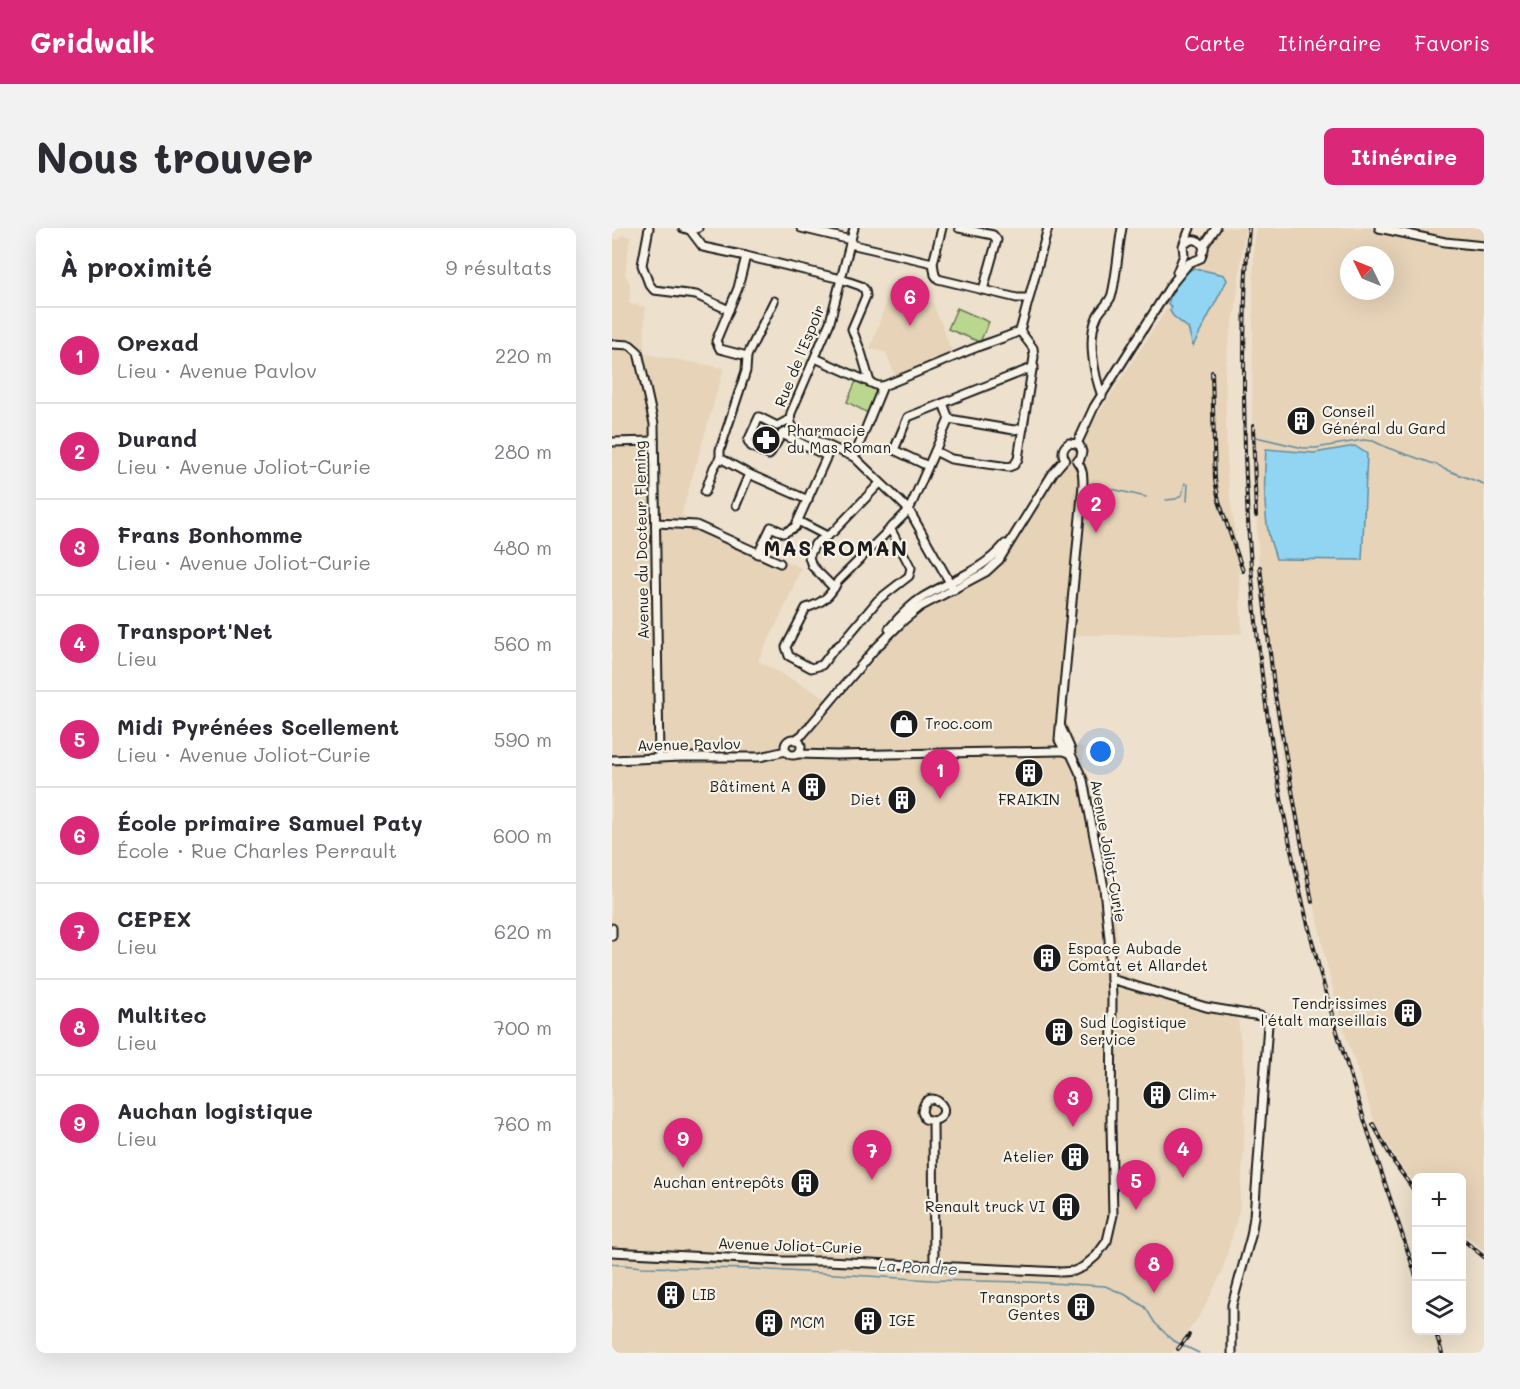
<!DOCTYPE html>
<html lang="fr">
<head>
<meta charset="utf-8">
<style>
  :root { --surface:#fff; --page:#f2f2f3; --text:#2b2b33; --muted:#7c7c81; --line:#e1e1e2; --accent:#db2777 }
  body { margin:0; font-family:Mali,sans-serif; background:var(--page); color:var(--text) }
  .controls { position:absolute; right:18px; bottom:18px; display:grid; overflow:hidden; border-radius:9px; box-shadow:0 6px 24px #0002 }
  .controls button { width:54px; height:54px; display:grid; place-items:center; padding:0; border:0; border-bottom:2px solid var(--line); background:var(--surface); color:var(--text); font:30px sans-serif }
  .compass { position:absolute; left:728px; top:18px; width:54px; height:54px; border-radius:50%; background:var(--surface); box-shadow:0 6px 24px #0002; rotate:313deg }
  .you { position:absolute; left:489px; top:524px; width:21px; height:21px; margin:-15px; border:4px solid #fff; border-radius:50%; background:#1a73e8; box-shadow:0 0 0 9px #1a73e833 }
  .badge { display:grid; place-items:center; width:39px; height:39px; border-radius:50%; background:var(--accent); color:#fff; font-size:20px; font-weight:700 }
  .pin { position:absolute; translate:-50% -50px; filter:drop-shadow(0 2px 3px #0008) }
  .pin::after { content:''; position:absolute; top:32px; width:21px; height:18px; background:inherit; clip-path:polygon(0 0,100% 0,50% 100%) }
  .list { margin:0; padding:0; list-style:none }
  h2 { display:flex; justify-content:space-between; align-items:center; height:78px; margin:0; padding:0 24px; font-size:26px }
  h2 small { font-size:20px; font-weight:400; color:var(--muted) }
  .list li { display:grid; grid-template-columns:39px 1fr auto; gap:18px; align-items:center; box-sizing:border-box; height:96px; padding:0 24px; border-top:2px solid var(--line) }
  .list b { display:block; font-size:22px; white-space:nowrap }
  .list p { margin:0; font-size:20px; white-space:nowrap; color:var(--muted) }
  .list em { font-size:20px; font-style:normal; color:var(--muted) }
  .icon { flex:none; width:33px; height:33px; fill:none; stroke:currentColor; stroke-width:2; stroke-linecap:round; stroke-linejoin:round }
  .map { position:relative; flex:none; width:872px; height:1125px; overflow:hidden; border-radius:9px }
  header { display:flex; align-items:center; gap:36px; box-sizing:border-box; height:84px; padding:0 30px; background:var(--accent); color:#fff }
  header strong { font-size:28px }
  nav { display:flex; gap:33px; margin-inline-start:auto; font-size:21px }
  .intro { display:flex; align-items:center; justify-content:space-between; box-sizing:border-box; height:144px; padding:0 36px }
  h1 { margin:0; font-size:42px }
  .button { padding:15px 27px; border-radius:9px; background:var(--accent); color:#fff; font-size:21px; font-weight:700 }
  main { display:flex; gap:36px; padding:0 36px }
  aside { flex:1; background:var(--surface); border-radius:9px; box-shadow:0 6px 24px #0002 }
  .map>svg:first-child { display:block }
  .built { fill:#e6d3b8; fill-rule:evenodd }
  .green { fill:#bbd78f; stroke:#6c7a56; stroke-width:1.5 }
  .water { fill:#91d5f3; stroke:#628b9d; stroke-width:1.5 }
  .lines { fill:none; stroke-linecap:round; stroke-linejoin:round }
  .stream { stroke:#628b9d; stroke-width:1.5 }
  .minor-casing { stroke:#1c1c1c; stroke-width:11 }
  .minor { stroke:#f7f3e8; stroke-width:7 }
  .rail-casing { stroke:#1c1c1c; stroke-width:4 }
  .rail { stroke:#f7f3e8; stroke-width:1.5; stroke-dasharray:4.5; stroke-linecap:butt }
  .labels { text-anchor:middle; stroke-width:4.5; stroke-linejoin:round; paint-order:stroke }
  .street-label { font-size:15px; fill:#1c1c1c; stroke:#f7f3e8 }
  .poi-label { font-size:15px; fill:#1c1c1c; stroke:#f7f3e8; text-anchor:start }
  .water-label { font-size:16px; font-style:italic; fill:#3f545c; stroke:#f7f3e8 }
  .district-label { font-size:21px; font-weight:bold; letter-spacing:1.5px; fill:#1c1c1c; stroke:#f7f3e8 }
</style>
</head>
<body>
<header>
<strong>Gridwalk</strong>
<nav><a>Carte</a><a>Itinéraire</a><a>Favoris</a></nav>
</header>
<div class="intro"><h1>Nous trouver</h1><a class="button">Itinéraire</a></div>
<main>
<aside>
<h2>À proximité<small>9 résultats</small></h2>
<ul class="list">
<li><span class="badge">1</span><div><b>Orexad</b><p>Lieu · Avenue Pavlov</p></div><em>220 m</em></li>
<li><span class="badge">2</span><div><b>Durand</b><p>Lieu · Avenue Joliot-Curie</p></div><em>280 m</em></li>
<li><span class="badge">3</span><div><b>Frans Bonhomme</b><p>Lieu · Avenue Joliot-Curie</p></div><em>480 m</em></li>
<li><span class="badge">4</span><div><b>Transport'Net</b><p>Lieu</p></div><em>560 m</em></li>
<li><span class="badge">5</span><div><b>Midi Pyrénées Scellement</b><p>Lieu · Avenue Joliot-Curie</p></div><em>590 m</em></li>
<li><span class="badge">6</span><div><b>École primaire Samuel Paty</b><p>École · Rue Charles Perrault</p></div><em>600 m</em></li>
<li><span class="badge">7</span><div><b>CEPEX</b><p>Lieu</p></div><em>620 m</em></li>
<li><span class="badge">8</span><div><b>Multitec</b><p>Lieu</p></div><em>700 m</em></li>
<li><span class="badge">9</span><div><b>Auchan logistique</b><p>Lieu</p></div><em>760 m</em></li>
</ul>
</aside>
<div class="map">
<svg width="872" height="1125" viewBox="0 0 872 1125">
  <rect width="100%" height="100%" fill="#ede0cc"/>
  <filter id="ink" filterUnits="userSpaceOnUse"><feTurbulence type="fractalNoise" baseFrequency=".0167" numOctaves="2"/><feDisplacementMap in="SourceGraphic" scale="12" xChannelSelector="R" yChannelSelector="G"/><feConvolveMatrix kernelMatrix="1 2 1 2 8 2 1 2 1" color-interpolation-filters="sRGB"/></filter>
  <g filter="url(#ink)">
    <g class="built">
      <polygon points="608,0 633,0 623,83 616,116 613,143 615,247 626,329 630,405 616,406 460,407 455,494 461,515 472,520 471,534 481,559 496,646 503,675 507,735 511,745 530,755 564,763 587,773 615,778 624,777 633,848 632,919 627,983 610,1044 588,1087 560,1125 0,1125 0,11 8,12 10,7 18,9 13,45 18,57 17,76 33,79 32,126 112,140 69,287 189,340 170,385 146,433 225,476 289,401 311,383 386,339"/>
      <path d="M644,0h228v1022l-22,-17v-55h-46v6l-15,-18 -27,-46 -31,-93 -18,-69 -16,-83 -27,-111 -4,-70 -11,-57 -8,-69 -7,-136 2,-185zM737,27h36v36h-36z"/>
      <polygon points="278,64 321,75 341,126 284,150 274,124 258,121"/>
    </g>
    <g class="green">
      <polygon points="345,80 377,94 368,114 336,101"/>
      <polygon points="244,153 266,163 256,185 235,174"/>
    </g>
    <g class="water">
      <path d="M582,40l30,7 3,5 -34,66 -5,-18 -15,-12 -3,-5 2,-4 -4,-3c4,-14 13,-30 26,-36z"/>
      <path d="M743,218l12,8 -5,106 -86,-1c-2,-8 -5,-15 -7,-23 -6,-29 -5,-59 -3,-87l48,4z"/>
    </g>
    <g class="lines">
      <g class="stream">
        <polyline points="644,209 691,220 704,220 751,212 761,213 776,220 828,238 832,241 872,256"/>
        <polyline points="487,258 534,269"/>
        <polyline points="554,272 564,271 570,267 573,255"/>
        <polyline points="575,273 576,256"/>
        <polyline points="0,1036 31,1039 143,1041 320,1052 418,1054 493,1058 512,1066 533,1079 543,1095 560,1112 587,1125"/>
      </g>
      <g class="minor-casing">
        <g id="minor">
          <polyline points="37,0 30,37 37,56 42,62 84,67 117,82"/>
          <polyline points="71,0 78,2 86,0"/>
          <polyline points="189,0 239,12"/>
          <path d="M242,0l-24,94 -39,91c-2,10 1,16 10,21l53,23 55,53 45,80"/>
          <polyline points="347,0 381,7 385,12 371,62"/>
          <polyline points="767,0 833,14 872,18"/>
          <polyline points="78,2 91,19 134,28 229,51 249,58 253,62 254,68 240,101 249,124 258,154"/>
          <polyline points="238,16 321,35 323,47 326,51 405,70 417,70 436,0"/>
          <path d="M573,16c7,-7 16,-5 19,5"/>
          <polyline points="134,28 126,60 104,113 108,121 135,128"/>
          <polyline points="321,35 330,0"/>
          <polyline points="565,44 572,27 571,18 578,0"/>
          <polyline points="162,73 135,128 134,143 108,222 108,230 137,246 196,272"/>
          <polyline points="0,116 18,117 26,124 42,196 47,530"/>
          <path d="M203,130l63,28h5c33,-13 65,-27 97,-40 14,-5 27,-9 40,-15l9,-33"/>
          <path d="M490,168c-8,-21 -15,-58 -5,-79 3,-8 13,-14 15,-23 5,-21 6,-45 10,-66"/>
          <polyline points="178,191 165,198 147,189 136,213 139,218 157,227 170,206 181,201"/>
          <polyline points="337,191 402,202 411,200"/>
          <polyline points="170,206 215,228"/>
          <polyline points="0,214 42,213"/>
          <polyline points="465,216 482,179 559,57 577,35 589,30 593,16 604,0"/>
          <polyline points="465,216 468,218 470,224 468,231 465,233"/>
          <polyline points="323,223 339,231 397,239 402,237 406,231 422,129 421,120 408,103"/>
          <polyline points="242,229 271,158"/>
          <path d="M453,231c-4,-6 -2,-12 4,-16l8,1"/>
          <polyline points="316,238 282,222 296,189 422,139"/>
          <polyline points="93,264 102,239 108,230"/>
          <polyline points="124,277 137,246"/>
          <polyline points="186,293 215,308 221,304 268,255"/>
          <polyline points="44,295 84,297 168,335"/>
          <path d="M278,300l21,40 -2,8 -31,24 -36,43 -8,6 -12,16 -11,3 -22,-12 -3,-9 20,-39c16,-5 24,-11 32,-27l71,-71 40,-91 -6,-16"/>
          <polyline points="215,308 203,316 197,329 200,338 222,360"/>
          <polyline points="146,326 159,299 172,305 183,299 219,219"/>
          <path d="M277,401c10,-12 21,-24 34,-32 30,-18 58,-25 82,-53"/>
          <circle cx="181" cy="519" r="8"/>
          <polyline points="183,512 191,506 262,422 292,392 308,379 374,344 387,332 441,245 453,231"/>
          <path d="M453,523l-6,-11 1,-12 23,-243c0,-9 0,-16 -6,-24"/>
          <polyline points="186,526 224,527 447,523 453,523 457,525 459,522 448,497"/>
          <polyline points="0,532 70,529 148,529 174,523"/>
          <polyline points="0,700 0,708"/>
          <polyline points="499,751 594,779 648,788 653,791 656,796 642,989 639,1008 620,1077 620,1125"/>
          <path d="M321,893l-8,-2 -3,-7c3,-30 39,1 11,9l1,145"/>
          <polyline points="0,1024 171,1033 215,1033 450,1044 462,1043 471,1039 484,1028 495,1013 501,987 499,899 500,769 497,711 492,660 471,552 458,524"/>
        </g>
      </g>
      <use href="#minor" class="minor"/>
      <g class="rail-casing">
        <g id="rail">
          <path d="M637,0c-5,55 -5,111 -5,166 1,194 25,387 75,574 28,104 63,206 97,308"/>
          <polyline points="600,144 603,252 607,273 631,343"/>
          <polyline points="641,198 644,288"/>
          <polyline points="648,339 663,467 700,674"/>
          <polyline points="761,896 782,934 804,965"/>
          <polyline points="850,1011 872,1029"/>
          <polyline points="823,1102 830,1125"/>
          <polyline points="566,1121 577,1107"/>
        </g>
      </g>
      <use href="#rail" class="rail"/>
    </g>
  </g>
  <defs>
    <g id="building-disc" transform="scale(1.5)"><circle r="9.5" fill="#1c1c1c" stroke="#f7f3e8"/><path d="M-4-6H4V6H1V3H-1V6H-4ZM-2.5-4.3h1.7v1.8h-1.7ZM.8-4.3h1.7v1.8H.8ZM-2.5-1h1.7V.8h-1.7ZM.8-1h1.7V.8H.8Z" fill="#fff"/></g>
    <g id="pharmacy-disc" transform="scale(1.5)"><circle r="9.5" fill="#1c1c1c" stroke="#f7f3e8"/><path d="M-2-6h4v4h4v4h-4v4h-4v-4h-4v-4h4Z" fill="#fff"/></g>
    <g id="shop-disc" transform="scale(1.5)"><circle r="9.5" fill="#1c1c1c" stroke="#f7f3e8"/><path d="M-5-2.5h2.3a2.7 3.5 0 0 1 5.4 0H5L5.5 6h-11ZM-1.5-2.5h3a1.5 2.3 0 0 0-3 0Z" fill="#fff"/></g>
  </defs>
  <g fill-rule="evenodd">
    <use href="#building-disc" x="689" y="193"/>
    <use href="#pharmacy-disc" x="154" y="212"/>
    <use href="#shop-disc" x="292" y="496"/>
    <use href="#building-disc" x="417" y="545"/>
    <use href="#building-disc" x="200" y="559"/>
    <use href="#building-disc" x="290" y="572"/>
    <use href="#building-disc" x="435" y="730"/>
    <use href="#building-disc" x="796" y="785"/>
    <use href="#building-disc" x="447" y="804"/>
    <use href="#building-disc" x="545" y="867"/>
    <use href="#building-disc" x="463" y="929"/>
    <use href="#building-disc" x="193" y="955"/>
    <use href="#building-disc" x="454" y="979"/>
    <use href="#building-disc" x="59" y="1067"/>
    <use href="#building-disc" x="469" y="1079"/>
    <use href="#building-disc" x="256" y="1093"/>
    <use href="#building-disc" x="157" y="1095"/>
  </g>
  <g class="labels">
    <g class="street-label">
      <text transform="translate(188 128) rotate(-68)" y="5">Rue de l'Espoir</text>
      <text transform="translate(30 312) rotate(-91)" y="5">Avenue du Docteur Fleming</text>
      <text transform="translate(77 517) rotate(-1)" y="5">Avenue Pavlov</text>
      <text transform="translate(496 623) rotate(80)" y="5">Avenue Joliot-Curie</text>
      <text transform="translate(178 1018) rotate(2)" y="5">Avenue Joliot-Curie</text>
    </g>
    <g class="poi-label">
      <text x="710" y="189">Conseil<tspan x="710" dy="17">Général du Gard</tspan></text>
      <text x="175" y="208">Pharmacie<tspan x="175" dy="17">du Mas Roman</tspan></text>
      <text x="313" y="501">Troc.com</text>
      <text x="179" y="564" text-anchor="end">Bâtiment A</text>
      <text x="269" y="577" text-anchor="end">Diet</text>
      <text x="417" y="577" text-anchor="middle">FRAIKIN</text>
      <text x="456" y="726">Espace Aubade<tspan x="456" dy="17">Comtat et Allardet</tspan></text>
      <text x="775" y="781" text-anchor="end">Tendrissimes<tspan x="775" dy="17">l'étalt marseillais</tspan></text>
      <text x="468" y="800">Sud Logistique<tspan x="468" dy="17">Service</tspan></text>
      <text x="566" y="872">Clim+</text>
      <text x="442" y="934" text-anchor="end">Atelier</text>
      <text x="172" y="960" text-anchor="end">Auchan entrepôts</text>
      <text x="433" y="984" text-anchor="end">Renault truck VI</text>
      <text x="80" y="1072">LIB</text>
      <text x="448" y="1075" text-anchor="end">Transports<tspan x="448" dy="17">Gentes</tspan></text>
      <text x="277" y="1098">IGE</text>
      <text x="178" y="1100">MCM</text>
    </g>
    <g class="water-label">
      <text transform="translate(306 1039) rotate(3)" y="6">La Pondre</text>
    </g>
    <g class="district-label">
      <text x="224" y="328">MAS ROMAN</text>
    </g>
  </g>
</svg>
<div class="controls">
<button>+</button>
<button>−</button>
<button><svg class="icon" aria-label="layers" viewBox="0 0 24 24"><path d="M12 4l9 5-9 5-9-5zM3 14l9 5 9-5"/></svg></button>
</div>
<svg class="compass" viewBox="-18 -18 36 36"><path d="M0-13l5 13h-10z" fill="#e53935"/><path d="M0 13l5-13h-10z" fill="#7c7c81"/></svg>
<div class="you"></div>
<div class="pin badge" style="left:328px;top:571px">1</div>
<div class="pin badge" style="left:484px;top:305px">2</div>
<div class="pin badge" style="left:461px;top:899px">3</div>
<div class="pin badge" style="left:571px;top:950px">4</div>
<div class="pin badge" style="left:524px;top:982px">5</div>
<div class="pin badge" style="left:298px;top:98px">6</div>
<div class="pin badge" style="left:260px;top:952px">7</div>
<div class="pin badge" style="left:542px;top:1065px">8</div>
<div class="pin badge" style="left:71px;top:940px">9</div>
</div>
</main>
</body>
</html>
